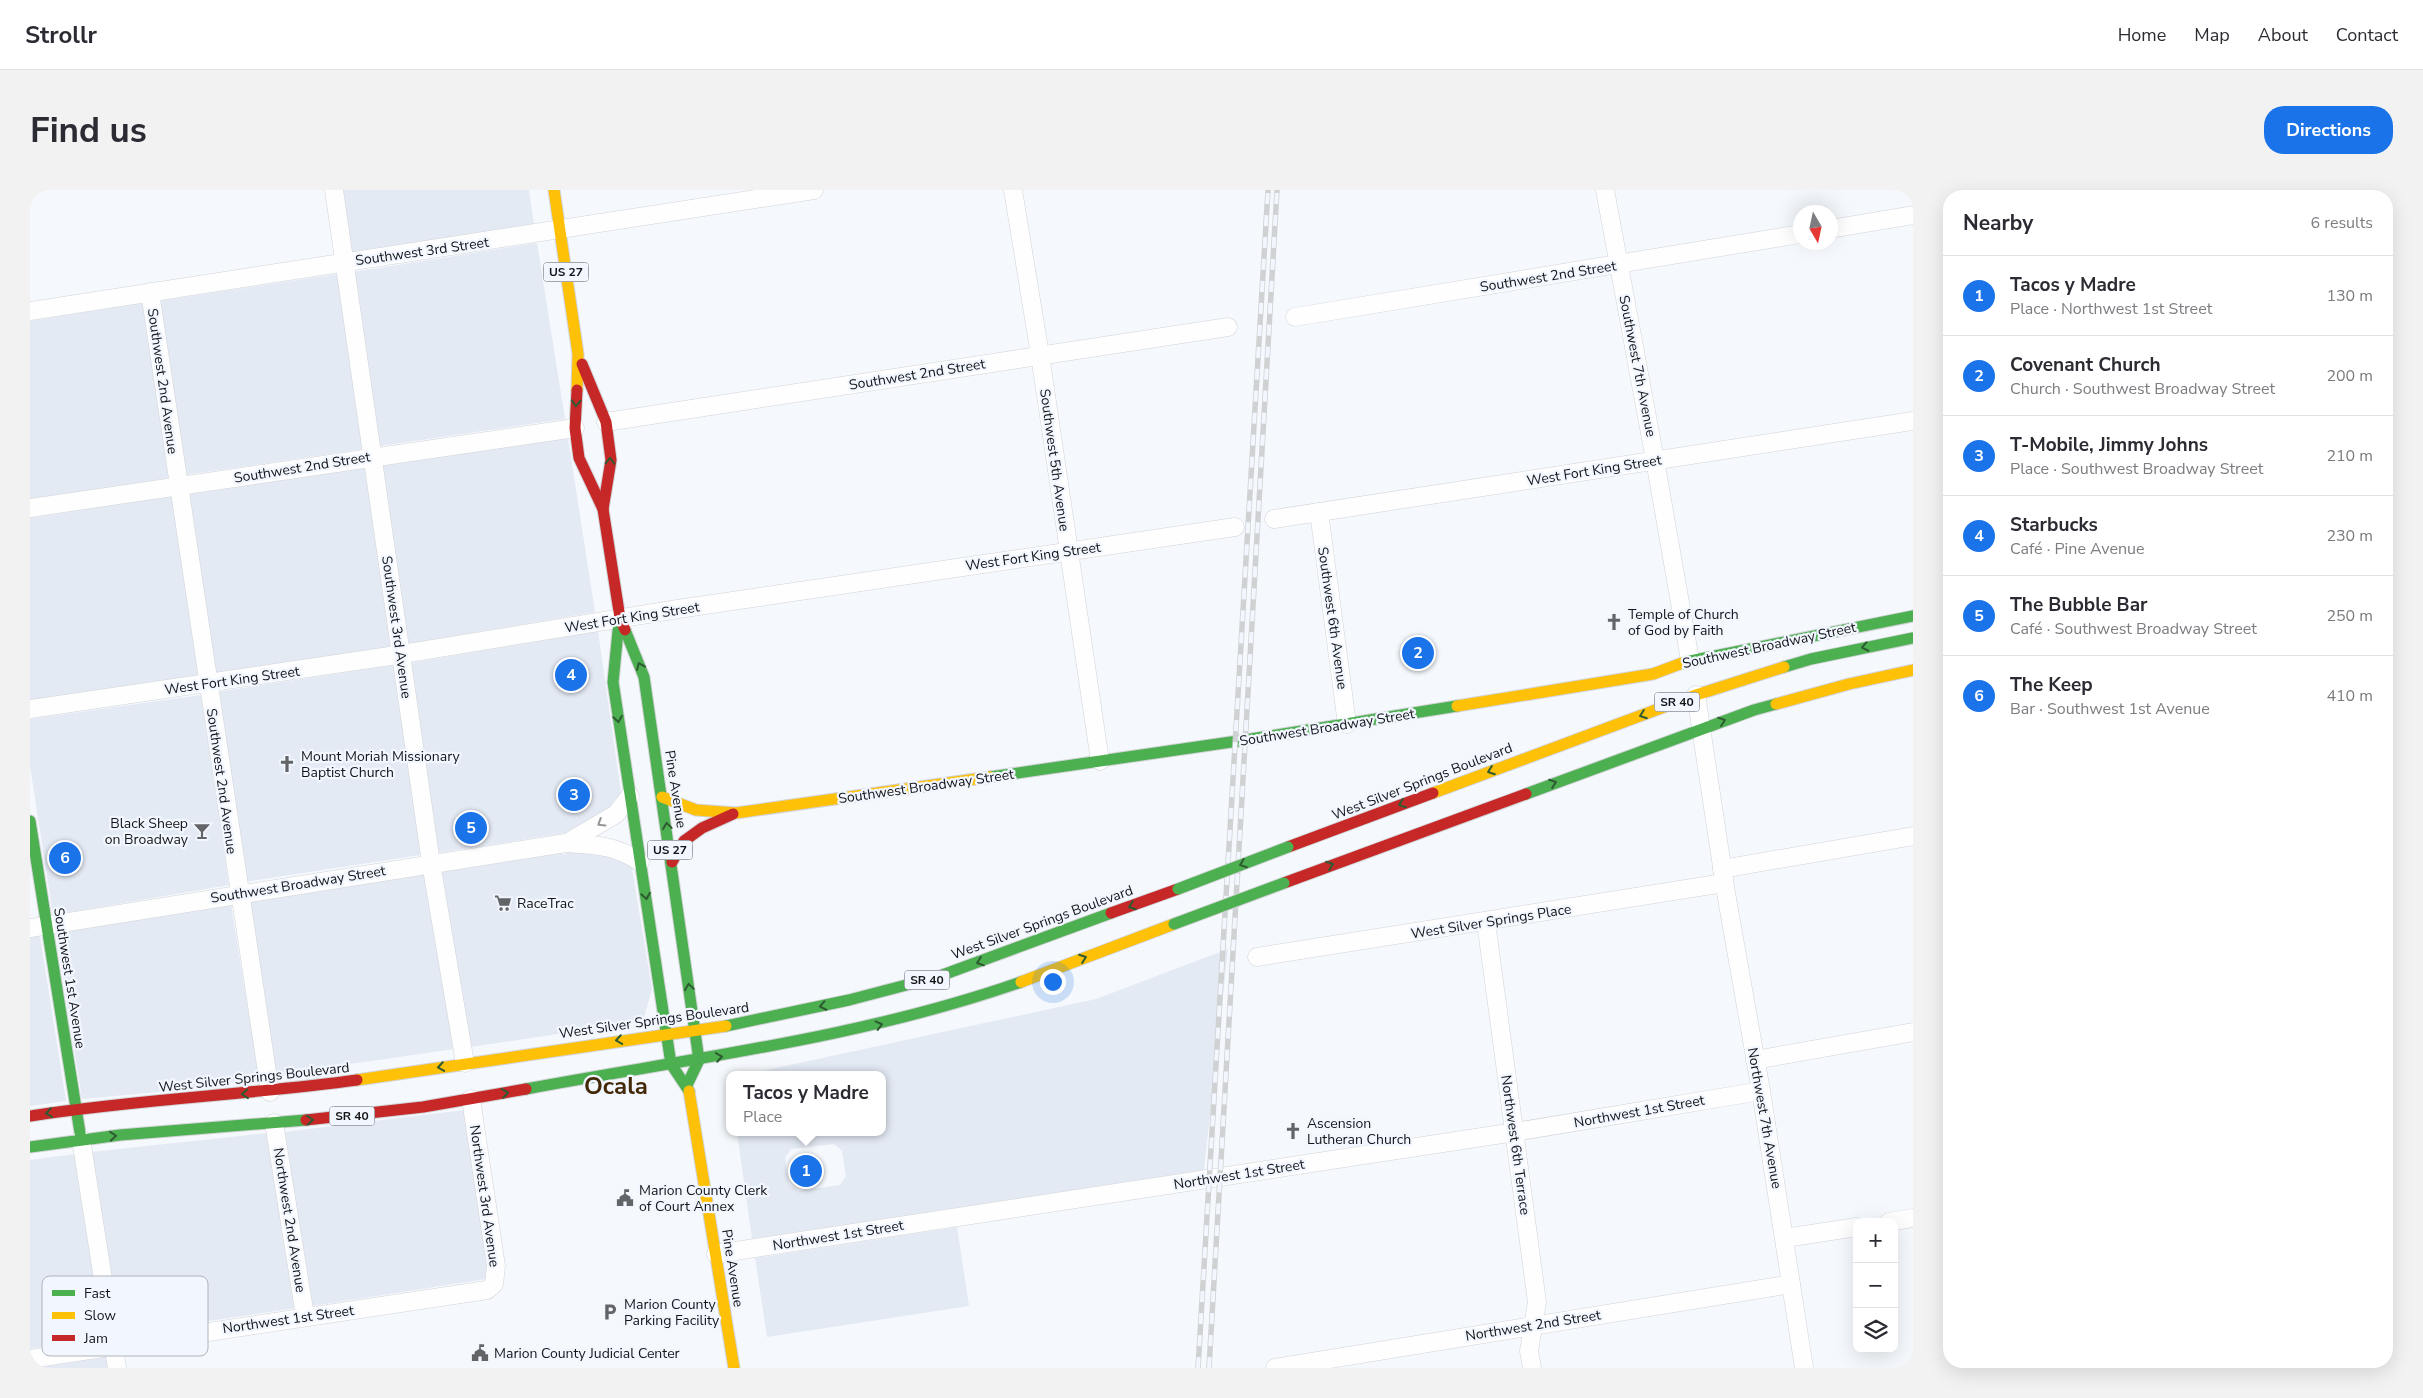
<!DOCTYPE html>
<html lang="en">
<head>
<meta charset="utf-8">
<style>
  :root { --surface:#fff; --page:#f2f2f3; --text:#2b2b33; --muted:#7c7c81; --line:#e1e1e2; --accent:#1a73e8 }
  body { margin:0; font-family:"Nunito Sans",sans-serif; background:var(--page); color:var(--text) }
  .controls { position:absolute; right:15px; bottom:15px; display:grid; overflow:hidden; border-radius:10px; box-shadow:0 5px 20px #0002 }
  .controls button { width:45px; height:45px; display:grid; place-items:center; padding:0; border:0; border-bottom:1px solid var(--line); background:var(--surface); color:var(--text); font:25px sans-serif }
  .compass { position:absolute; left:1763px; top:15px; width:45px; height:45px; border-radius:50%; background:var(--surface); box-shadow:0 5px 20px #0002; rotate:171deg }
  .you { position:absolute; left:1022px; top:791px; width:18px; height:18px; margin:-12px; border:4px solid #fff; border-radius:50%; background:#1a73e8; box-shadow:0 0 0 8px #1a73e833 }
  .badge { display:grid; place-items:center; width:32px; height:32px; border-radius:50%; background:var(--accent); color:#fff; font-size:16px; font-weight:700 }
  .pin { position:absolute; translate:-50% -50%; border:2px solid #fff; box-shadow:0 1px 5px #0006 }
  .popup { position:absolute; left:696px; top:881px; width:160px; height:65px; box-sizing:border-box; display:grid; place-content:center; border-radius:10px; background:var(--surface); filter:drop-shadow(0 1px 4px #0005); font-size:16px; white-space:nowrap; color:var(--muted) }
  .popup b { font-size:19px; color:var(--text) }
  .popup::after { content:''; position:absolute; left:50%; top:100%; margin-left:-10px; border:10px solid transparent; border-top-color:var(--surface) }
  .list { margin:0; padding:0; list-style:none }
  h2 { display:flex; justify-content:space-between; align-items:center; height:65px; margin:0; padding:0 20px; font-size:21px }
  h2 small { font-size:16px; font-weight:400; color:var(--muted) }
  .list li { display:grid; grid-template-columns:32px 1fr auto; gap:15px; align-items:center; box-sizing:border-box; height:80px; padding:0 20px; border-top:1px solid var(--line) }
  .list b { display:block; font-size:19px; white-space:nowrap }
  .list p { margin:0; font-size:16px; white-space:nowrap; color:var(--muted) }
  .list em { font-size:16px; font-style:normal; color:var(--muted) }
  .icon { flex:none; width:28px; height:28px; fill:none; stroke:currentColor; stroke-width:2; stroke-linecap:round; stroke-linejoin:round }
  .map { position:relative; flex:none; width:1883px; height:1178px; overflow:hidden; border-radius:20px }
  header { display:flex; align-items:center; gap:30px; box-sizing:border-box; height:70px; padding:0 25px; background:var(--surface); border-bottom:1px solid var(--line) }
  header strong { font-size:24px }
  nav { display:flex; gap:28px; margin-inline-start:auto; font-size:18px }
  .intro { display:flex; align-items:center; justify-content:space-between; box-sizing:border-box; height:120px; padding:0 30px }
  h1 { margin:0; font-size:35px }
  .button { padding:12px 22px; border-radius:20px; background:var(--accent); color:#fff; font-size:18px; font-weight:700 }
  main { display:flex; gap:30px; padding:0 30px }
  aside { flex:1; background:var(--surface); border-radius:20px; box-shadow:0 5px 20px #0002 }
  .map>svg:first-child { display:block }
  .built { fill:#e4eaf4; fill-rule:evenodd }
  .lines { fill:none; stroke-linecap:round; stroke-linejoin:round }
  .street-casing { stroke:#d1d3d7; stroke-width:19 }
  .fast-casing { stroke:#d1d3d7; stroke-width:13 }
  .slow-casing { stroke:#d1d3d7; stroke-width:13 }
  .jam-casing { stroke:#d1d3d7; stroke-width:13 }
  .street { stroke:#fefeff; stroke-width:18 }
  .fast { stroke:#4caf50; stroke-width:11 }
  .slow { stroke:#ffc107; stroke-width:11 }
  .jam { stroke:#c62828; stroke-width:11 }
  .rail-casing { stroke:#d0d1d2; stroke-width:5.5 }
  .rail { stroke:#f2f7ff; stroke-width:4; stroke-dasharray:11; stroke-linecap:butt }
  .fast-bridge-casing { stroke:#d1d3d7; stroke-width:13; stroke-linecap:butt }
  .fast-bridge { stroke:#4caf50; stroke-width:11 }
  .oneway { stroke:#2d5a31 }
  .oneway2 { stroke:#959597 }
  .labels { text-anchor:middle; stroke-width:4.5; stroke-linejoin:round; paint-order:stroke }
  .shield { fill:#f2f7ff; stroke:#57595d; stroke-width:1 }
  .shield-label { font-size:12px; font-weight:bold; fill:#141518 }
  .street-label { font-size:14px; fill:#141518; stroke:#f2f7ff }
  .poi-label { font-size:14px; fill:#141518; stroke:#f2f7ff; text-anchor:start }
  .town-label { font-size:24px; font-weight:bold; fill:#432908; stroke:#f2f7ff }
  .key { fill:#f2f7ff; stroke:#afb3ba; stroke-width:1 }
  .key-label { font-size:14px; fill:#141518 }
</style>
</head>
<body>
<header>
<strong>Strollr</strong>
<nav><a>Home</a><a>Map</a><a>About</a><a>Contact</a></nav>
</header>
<div class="intro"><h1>Find us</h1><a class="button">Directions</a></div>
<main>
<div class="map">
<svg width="1883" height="1178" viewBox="0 0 1883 1178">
  <rect width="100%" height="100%" fill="#f5f8fc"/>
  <g class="built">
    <polygon points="312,0 499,0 504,35 322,62"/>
    <polygon points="507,53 535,229 350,256 323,82"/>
    <polygon points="307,84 334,259 155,285 129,111"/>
    <polygon points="113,113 139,288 0,309 0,131"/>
    <polygon points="538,248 565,422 378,454 353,275"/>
    <polygon points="336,277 361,457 185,483 158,304"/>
    <polygon points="142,306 168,486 0,510 0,328"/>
    <polygon points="568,441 591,603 580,617 535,643 408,663 380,473"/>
    <polygon points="364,475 391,665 215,692 187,502"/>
    <polygon points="171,505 199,695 23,725 0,576 0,529"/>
    <polygon points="538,662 567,664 591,670 602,678 622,799 613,831 441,857 411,682 532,663 533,665"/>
    <polygon points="394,684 424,859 245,885 218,711"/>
    <polygon points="201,714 229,888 128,902 52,909 26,743"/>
    <polygon points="10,746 36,911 0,916 0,747"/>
    <path d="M1198,759l-24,221 -452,69 -15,-107h145v-57h-139l353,-76zM804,954l8,7 4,25 -6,9 -42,6 -9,-7 -4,-26 6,-9z"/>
    <polygon points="434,920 458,1076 456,1089 282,1116 254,942"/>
    <polygon points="238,943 266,1118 90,1144 61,962"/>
    <polygon points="45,964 73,1147 0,1159 0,970"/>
    <polygon points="927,1037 939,1116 737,1147 725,1068"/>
    <polygon points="76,1166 78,1178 0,1178"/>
  </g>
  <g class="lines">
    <g class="street-casing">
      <g id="street">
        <polyline points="304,0 401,673 435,873"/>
        <polyline points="983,0 1010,165 1070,571"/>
        <polyline points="1575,0 1625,270 1660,470"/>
        <polyline points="1800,39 1883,25"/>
        <polyline points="120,102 240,902"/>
        <polyline points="0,121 784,0"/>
        <polyline points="1265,127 1770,44"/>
        <polyline points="576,232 1198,137"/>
        <polyline points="0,318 545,238"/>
        <polyline points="1289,322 1317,534"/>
        <polyline points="1244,329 1883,231"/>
        <polyline points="1666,505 1696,703 1731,901 1774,1178"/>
        <polyline points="0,519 360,466 648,419 1205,337"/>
        <polyline points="537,653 586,624 600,606"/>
        <polyline points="1692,679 1883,646"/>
        <polyline points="1456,732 1507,1112 1499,1161 1502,1178"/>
        <path d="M0,738l536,-85c29,2 50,2 74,19"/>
        <polyline points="1227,767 1694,693"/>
        <polyline points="1725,870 1883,842"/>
        <polyline points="244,933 275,1126"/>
        <polyline points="51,949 87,1178"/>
        <polyline points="1859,1032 1883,1028"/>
        <polyline points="1755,1048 1827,1037"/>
        <polyline points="686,1064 1485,942 1731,901"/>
        <polyline points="0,1169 457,1100 464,1094 466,1076 441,909"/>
        <polyline points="1245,1178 1761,1094"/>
      </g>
    </g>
    <g class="fast-casing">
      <g id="fast">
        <polyline points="589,431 583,492 641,874 659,901"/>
        <polyline points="595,440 614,487 669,870 657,895"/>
        <polyline points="1655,472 1883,426"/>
        <polyline points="1754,477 1781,469 1883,448"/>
        <polyline points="960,587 1215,550 1427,516"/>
        <polyline points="1496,604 1724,520 1746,514"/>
        <polyline points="0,631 51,949"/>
        <polyline points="696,836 819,810 907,787 1081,723"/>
        <path d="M496,899c166,-31 335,-51 495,-107"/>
        <polyline points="0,957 90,945 276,930"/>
      </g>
    </g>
    <g class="slow-casing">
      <g id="slow">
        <polyline points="524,0 548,164 547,200"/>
        <polyline points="1746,514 1819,494 1883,480"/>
        <polyline points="1427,516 1623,484 1655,472"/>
        <polyline points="1403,603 1666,505 1754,477"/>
        <polyline points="632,607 666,620 706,623 960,587"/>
        <polyline points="991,792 1144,734"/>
        <polyline points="327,890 696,836"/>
        <polyline points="659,901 704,1178"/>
      </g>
    </g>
    <g class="jam-casing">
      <g id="jam">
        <polyline points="552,174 576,232 581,270 573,319"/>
        <polyline points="547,200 545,238 549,268 573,319 590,428 595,440"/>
        <polyline points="1258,657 1403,603"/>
        <polyline points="642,672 654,651 672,638 703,624"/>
        <polyline points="1254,693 1496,604"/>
        <polyline points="1081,723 1148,699"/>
        <path d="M0,926c108,-17 218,-21 327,-36"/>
        <polyline points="276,930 393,917 496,899"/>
      </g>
    </g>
    <use href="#street" class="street"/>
    <use href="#fast" class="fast"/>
    <use href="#slow" class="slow"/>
    <use href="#jam" class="jam"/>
    <g class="rail-casing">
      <g id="rail">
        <polyline points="1168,1178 1238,0"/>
        <polyline points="1179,1178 1247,0"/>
      </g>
    </g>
    <use href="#rail" class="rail"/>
    <g class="fast-bridge-casing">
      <g id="fast-bridge">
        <polyline points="1148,699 1258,657"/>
        <polyline points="1144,734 1254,693"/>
      </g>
    </g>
    <use href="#fast-bridge" class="fast-bridge"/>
  </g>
  <defs><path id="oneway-chevron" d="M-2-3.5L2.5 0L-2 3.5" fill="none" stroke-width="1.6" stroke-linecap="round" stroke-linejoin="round" transform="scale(1.25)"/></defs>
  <g class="oneway">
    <use href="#oneway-chevron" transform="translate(546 213) rotate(93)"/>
    <use href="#oneway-chevron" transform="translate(580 271) rotate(-88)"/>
    <use href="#oneway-chevron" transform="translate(1835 457) rotate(168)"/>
    <use href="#oneway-chevron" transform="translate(610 476) rotate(-113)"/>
    <use href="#oneway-chevron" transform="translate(1613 525) rotate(160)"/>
    <use href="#oneway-chevron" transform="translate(588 529) rotate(81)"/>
    <use href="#oneway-chevron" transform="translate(1692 531) rotate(-19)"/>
    <use href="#oneway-chevron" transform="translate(1461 581) rotate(160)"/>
    <use href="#oneway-chevron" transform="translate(1523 593) rotate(-20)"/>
    <use href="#oneway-chevron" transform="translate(1372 614) rotate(159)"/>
    <use href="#oneway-chevron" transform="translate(637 636) rotate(-98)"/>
    <use href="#oneway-chevron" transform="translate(1213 674) rotate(159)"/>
    <use href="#oneway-chevron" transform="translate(1300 675) rotate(-20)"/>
    <use href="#oneway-chevron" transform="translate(616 706) rotate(80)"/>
    <use href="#oneway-chevron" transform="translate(1102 716) rotate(160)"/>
    <use href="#oneway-chevron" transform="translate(1053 768) rotate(-20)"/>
    <use href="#oneway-chevron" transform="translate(950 772) rotate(161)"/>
    <use href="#oneway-chevron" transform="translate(659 797) rotate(-98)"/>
    <use href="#oneway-chevron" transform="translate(793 816) rotate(168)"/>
    <use href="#oneway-chevron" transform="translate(849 835) rotate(-14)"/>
    <use href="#oneway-chevron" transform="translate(589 850) rotate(171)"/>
    <use href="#oneway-chevron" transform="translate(689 867) rotate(-9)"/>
    <use href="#oneway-chevron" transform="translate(411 877) rotate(171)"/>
    <use href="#oneway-chevron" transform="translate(475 903) rotate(-10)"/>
    <use href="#oneway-chevron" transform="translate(215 904) rotate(175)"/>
    <use href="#oneway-chevron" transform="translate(19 923) rotate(172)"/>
    <use href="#oneway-chevron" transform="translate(280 930) rotate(-5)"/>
    <use href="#oneway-chevron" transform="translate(83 946) rotate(-5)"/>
  </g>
  <use class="oneway2" href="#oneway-chevron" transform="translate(571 633) rotate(148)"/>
  <defs>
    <g id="church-bare" transform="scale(1.35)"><path d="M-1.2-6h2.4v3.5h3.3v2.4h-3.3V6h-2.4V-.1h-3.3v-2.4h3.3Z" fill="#636468" stroke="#f2f7ff" stroke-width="2.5" paint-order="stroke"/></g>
    <g id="bar-bare" transform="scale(1.35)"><path d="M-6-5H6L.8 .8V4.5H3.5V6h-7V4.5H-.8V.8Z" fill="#636468" stroke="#f2f7ff" stroke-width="2.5" paint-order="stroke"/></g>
    <g id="supermarket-bare" transform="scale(1.35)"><path d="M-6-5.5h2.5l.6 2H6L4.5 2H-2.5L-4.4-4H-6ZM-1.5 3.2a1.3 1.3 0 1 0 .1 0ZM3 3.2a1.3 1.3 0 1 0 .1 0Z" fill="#636468" stroke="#f2f7ff" stroke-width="2.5" paint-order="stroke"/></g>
    <g id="civic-bare" transform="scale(1.35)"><path d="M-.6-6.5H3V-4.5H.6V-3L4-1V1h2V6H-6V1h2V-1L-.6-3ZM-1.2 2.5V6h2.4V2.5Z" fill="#636468" stroke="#f2f7ff" stroke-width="2.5" paint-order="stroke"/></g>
    <g id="parking-bare" transform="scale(1.35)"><path d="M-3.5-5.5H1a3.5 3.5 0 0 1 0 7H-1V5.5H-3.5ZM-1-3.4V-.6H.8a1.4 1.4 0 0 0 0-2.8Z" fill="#636468" stroke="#f2f7ff" stroke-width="2.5" paint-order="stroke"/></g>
  </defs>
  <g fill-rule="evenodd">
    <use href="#church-bare" x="1584" y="432"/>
    <use href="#church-bare" x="257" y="574"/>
    <use href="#bar-bare" x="172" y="641"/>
    <use href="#supermarket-bare" x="473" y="713"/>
    <use href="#church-bare" x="1263" y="941"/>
    <use href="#civic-bare" x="595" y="1008"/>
    <use href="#parking-bare" x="580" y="1122"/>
    <use href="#civic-bare" x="450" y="1163"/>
  </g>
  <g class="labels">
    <g class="shield">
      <rect x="513.5" y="72.5" width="45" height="19" rx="4"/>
      <rect x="1624.5" y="502.5" width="45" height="19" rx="4"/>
      <rect x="617.5" y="650.5" width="45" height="19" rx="4"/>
      <rect x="874.5" y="780.5" width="45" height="19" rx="4"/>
      <rect x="299.5" y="916.5" width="45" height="19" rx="4"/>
    </g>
    <g class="shield-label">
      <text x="536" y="86">US 27</text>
      <text x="1647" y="516">SR 40</text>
      <text x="640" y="664">US 27</text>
      <text x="897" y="794">SR 40</text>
      <text x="322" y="930">SR 40</text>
    </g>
    <g class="street-label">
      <text transform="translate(392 61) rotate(-8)" y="5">Southwest 3rd Street</text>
      <text transform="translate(1518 86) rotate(-9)" y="5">Southwest 2nd Street</text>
      <text transform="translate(1608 176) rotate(79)" y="5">Southwest 7th Avenue</text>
      <text transform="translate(887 184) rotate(-9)" y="5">Southwest 2nd Street</text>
      <text transform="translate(133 191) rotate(82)" y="5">Southwest 2nd Avenue</text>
      <text transform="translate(1025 270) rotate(82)" y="5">Southwest 5th Avenue</text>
      <text transform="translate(272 277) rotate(-9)" y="5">Southwest 2nd Street</text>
      <text transform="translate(1564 280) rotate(-9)" y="5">West Fort King Street</text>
      <text transform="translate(1003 366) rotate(-8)" y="5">West Fort King Street</text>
      <text transform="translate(602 427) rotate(-9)" y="5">West Fort King Street</text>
      <text transform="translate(1303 428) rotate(82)" y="5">Southwest 6th Avenue</text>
      <text transform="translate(367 437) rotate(82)" y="5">Southwest 3rd Avenue</text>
      <text transform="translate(1739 455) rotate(-12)" y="5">Southwest Broadway Street</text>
      <text transform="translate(202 490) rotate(-8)" y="5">West Fort King Street</text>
      <text transform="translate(1297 537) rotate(-9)" y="5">Southwest Broadway Street</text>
      <text transform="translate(192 591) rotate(82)" y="5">Southwest 2nd Avenue</text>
      <text transform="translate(1392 591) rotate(-21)" y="5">West Silver Springs Boulevard</text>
      <text transform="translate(896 596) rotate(-8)" y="5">Southwest Broadway Street</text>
      <text transform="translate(646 599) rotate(81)" y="5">Pine Avenue</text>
      <text transform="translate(268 694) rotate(-9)" y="5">Southwest Broadway Street</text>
      <text transform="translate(1461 731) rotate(-9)" y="5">West Silver Springs Place</text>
      <text transform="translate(1012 732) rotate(-20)" y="5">West Silver Springs Boulevard</text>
      <text transform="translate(40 788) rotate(81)" y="5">Southwest 1st Avenue</text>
      <text transform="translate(624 830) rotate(-8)" y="5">West Silver Springs Boulevard</text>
      <text transform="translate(224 887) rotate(-6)" y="5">West Silver Springs Boulevard</text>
      <text transform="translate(1609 921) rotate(-10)" y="5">Northwest 1st Street</text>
      <text transform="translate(1735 928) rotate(80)" y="5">Northwest 7th Avenue</text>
      <text transform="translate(1486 955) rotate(82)" y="5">Northwest 6th Terrace</text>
      <text transform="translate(1209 984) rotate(-9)" y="5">Northwest 1st Street</text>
      <text transform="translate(455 1006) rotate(82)" y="5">Northwest 3rd Avenue</text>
      <text transform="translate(260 1030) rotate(81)" y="5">Northwest 2nd Avenue</text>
      <text transform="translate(808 1045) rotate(-9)" y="5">Northwest 1st Street</text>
      <text transform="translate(703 1078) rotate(81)" y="5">Pine Avenue</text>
      <text transform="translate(258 1129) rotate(-8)" y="5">Northwest 1st Street</text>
      <text transform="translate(1503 1135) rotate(-9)" y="5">Northwest 2nd Street</text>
    </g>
    <g class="poi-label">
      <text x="1598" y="429">Temple of Church<tspan x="1598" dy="16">of God by Faith</tspan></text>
      <text x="271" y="571">Mount Moriah Missionary<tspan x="271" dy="16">Baptist Church</tspan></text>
      <text x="158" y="638" text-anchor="end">Black Sheep<tspan x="158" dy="16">on Broadway</tspan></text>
      <text x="487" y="718">RaceTrac</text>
      <text x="1277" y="938">Ascension<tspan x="1277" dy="16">Lutheran Church</tspan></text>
      <text x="609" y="1005">Marion County Clerk<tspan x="609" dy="16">of Court Annex</tspan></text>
      <text x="594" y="1119">Marion County<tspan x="594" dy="16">Parking Facility</tspan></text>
      <text x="464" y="1168">Marion County Judicial Center</text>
    </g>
    <g class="town-label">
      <text x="586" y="904">Ocala</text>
    </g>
  </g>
  <rect x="12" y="1086" width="166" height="80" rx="8" class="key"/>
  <rect x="22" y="1100" width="23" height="6" fill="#4caf50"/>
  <rect x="22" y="1122" width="23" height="7" fill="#ffc107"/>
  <rect x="22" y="1145" width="23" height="6" fill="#c62828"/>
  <g class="key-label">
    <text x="54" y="1108">Fast</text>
    <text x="54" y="1130">Slow</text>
    <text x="54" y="1153">Jam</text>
  </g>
</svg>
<div class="controls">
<button>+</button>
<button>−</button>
<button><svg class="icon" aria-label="layers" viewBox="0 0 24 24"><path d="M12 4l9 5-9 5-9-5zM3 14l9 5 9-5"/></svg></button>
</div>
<svg class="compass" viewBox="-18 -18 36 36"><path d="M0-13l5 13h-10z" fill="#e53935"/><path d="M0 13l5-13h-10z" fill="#7c7c81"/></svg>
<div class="you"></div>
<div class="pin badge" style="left:776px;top:981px">1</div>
<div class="popup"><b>Tacos y Madre</b>Place</div>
<div class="pin badge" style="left:1388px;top:463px">2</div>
<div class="pin badge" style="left:544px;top:605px">3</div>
<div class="pin badge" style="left:541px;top:485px">4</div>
<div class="pin badge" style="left:441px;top:638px">5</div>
<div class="pin badge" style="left:35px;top:668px">6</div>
</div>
<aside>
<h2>Nearby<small>6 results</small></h2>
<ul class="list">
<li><span class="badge">1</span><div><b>Tacos y Madre</b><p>Place · Northwest 1st Street</p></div><em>130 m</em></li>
<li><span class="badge">2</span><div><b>Covenant Church</b><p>Church · Southwest Broadway Street</p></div><em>200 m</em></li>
<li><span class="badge">3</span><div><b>T-Mobile, Jimmy Johns</b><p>Place · Southwest Broadway Street</p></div><em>210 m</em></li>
<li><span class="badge">4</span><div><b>Starbucks</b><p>Café · Pine Avenue</p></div><em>230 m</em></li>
<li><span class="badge">5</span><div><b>The Bubble Bar</b><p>Café · Southwest Broadway Street</p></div><em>250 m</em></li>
<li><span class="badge">6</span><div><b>The Keep</b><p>Bar · Southwest 1st Avenue</p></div><em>410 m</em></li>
</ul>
</aside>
</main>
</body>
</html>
